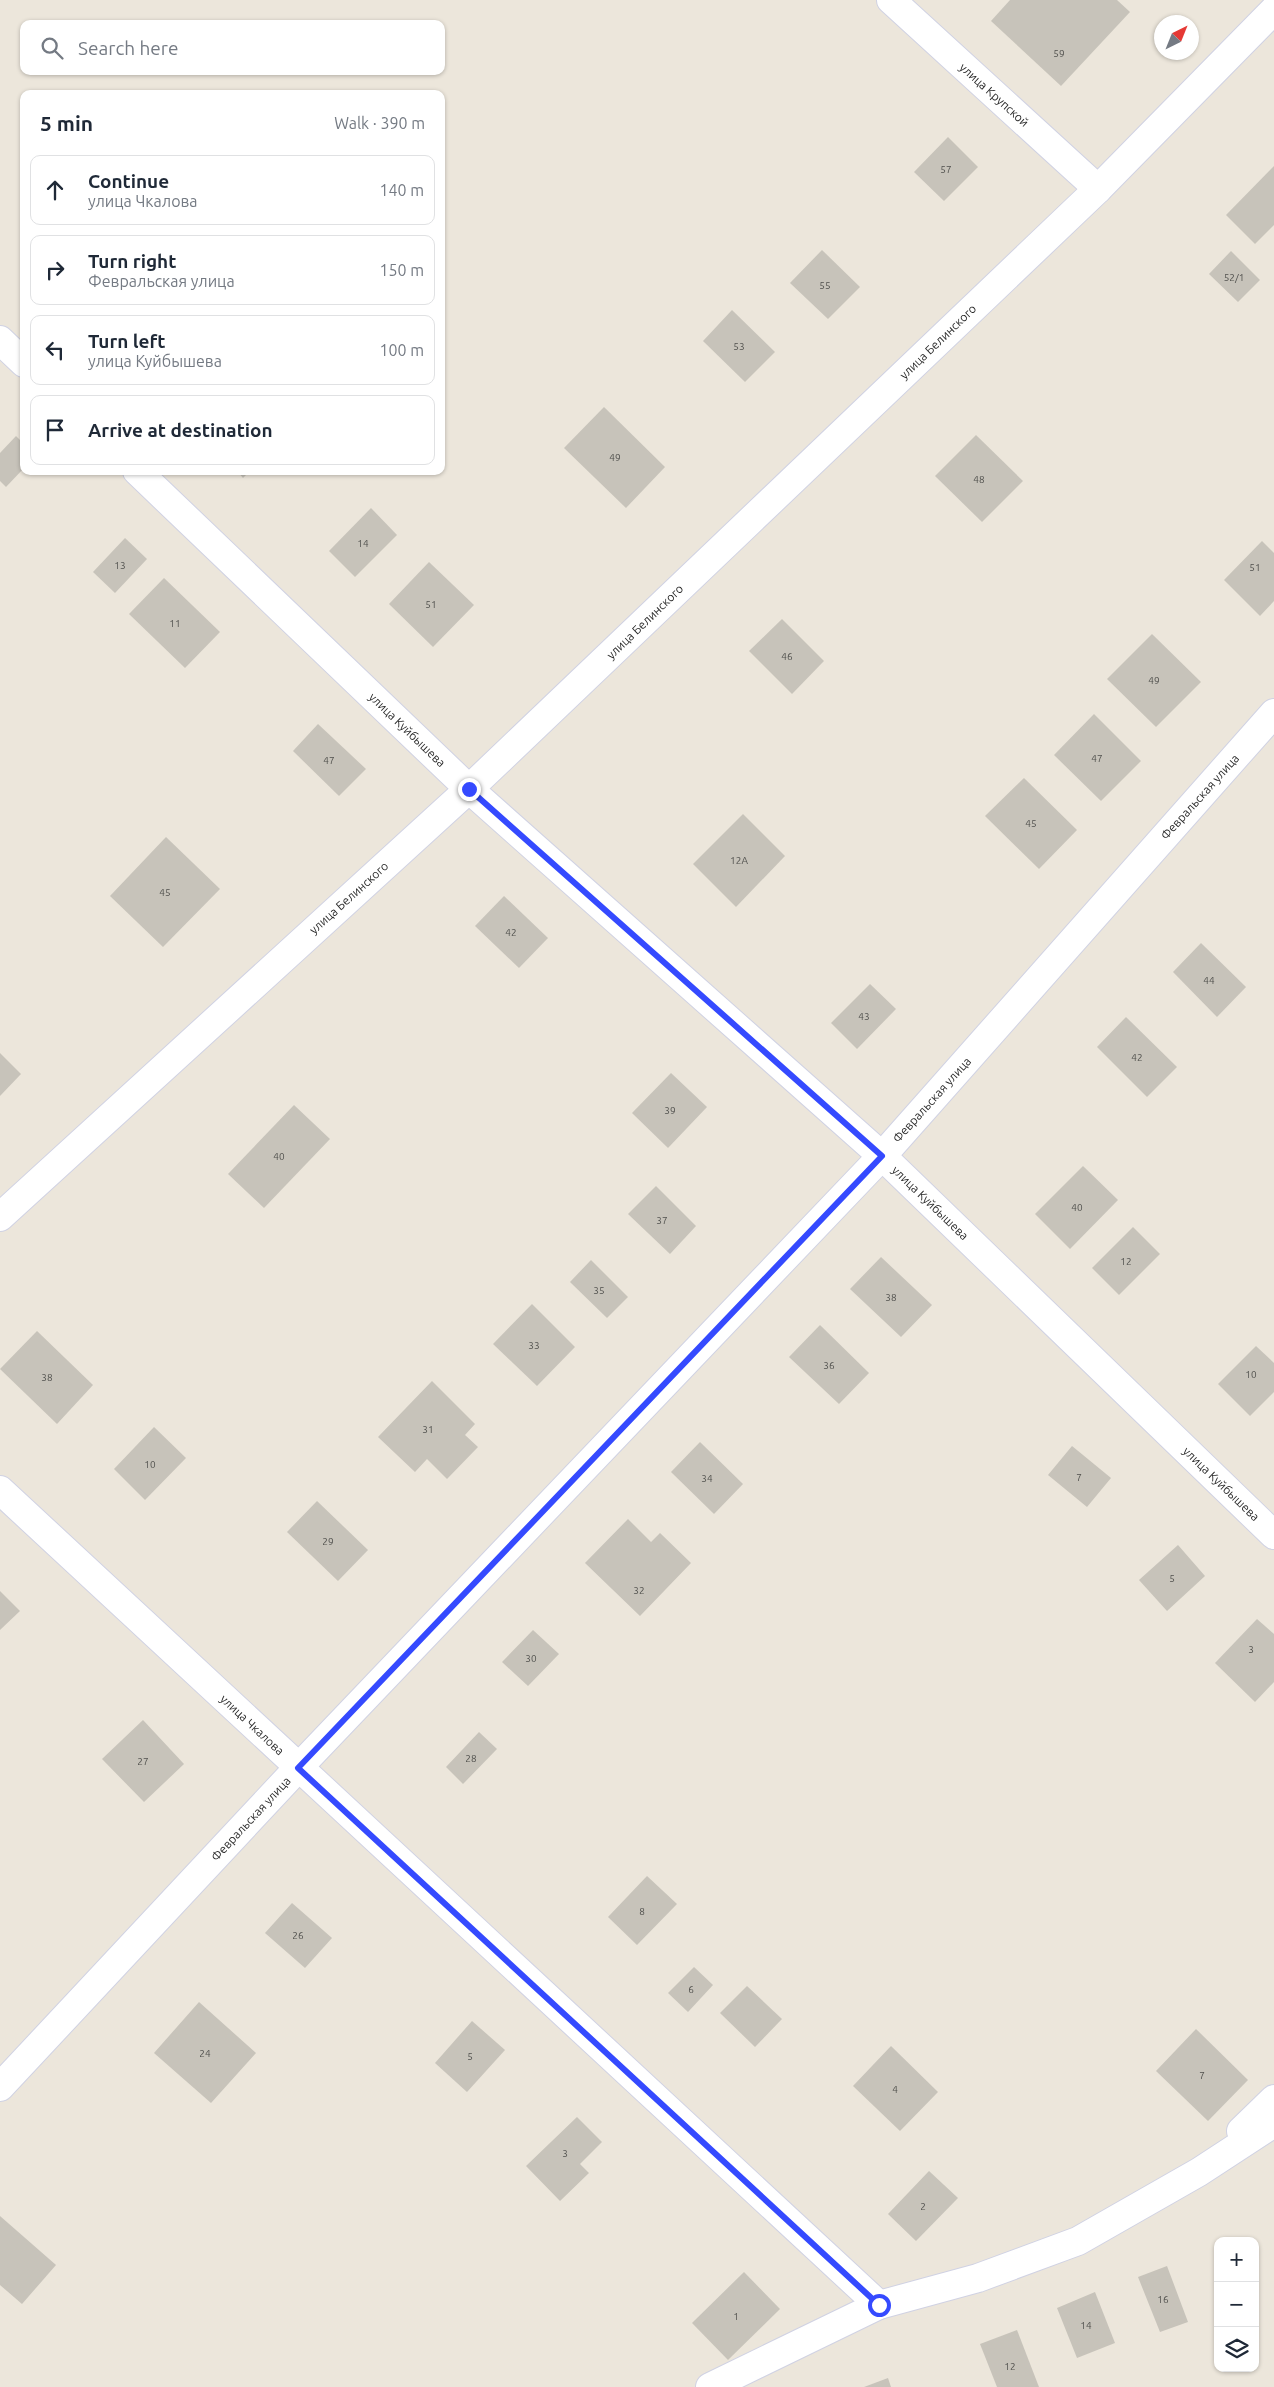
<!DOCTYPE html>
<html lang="en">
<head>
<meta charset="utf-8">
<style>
  :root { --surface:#fff; --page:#f6f6f7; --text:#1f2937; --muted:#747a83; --line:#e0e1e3 }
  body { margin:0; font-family:Ubuntu,sans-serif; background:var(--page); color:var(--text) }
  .controls { position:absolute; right:15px; bottom:15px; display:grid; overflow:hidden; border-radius:10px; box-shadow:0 1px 4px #0004 }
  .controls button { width:45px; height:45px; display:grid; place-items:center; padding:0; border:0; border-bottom:1px solid var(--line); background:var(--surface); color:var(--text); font:25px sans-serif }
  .compass { position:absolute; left:1154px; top:15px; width:45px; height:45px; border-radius:50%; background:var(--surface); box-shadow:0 1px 4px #0004; rotate:43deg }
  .stop { position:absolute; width:15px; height:15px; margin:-11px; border:4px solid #354aff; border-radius:50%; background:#fff }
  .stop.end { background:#354aff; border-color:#fff; box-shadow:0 1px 5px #0008 }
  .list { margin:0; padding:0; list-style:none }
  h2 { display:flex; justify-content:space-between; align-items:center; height:65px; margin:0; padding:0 20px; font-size:21px }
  h2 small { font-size:16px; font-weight:400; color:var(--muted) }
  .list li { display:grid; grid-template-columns:32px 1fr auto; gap:15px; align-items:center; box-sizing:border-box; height:70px; margin:0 10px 10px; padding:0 10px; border:1px solid var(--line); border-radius:10px }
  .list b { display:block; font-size:19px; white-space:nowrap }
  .list p { margin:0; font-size:16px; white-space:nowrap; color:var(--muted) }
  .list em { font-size:16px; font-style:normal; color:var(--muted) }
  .icon { flex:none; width:28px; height:28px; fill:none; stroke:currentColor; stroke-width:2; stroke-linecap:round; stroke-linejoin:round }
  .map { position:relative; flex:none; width:1274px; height:2387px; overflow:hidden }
  .search { position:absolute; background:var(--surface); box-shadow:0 1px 4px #0004; left:20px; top:20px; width:425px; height:55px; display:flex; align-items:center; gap:12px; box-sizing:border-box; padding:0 18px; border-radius:10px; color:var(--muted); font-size:19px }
  .panel { position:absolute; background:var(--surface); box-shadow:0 1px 4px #0004; left:20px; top:90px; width:425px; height:385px; border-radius:10px }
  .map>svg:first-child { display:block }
  .building { fill:#c7c3ba }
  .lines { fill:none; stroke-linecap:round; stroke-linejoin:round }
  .street-casing { stroke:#d0d2e3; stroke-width:30 }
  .secondary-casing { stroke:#d0d2e3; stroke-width:30 }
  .street { stroke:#fff; stroke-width:28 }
  .secondary { stroke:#fff; stroke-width:28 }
  .route { stroke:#354aff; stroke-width:6 }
  .labels { text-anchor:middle; stroke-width:4.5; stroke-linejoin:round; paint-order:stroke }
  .number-label { font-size:10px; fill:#50504d }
  .street-label { font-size:12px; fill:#292929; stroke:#fff }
</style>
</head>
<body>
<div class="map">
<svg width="1274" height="2387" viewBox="0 0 1274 2387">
  <rect width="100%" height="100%" fill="#ece6db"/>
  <g class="building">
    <polygon points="1010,0 1117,0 1130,12 1061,86 991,21"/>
    <polygon points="948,137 978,167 944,201 914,172"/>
    <polygon points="1274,166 1274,225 1255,244 1226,215"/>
    <polygon points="822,250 860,287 828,319 790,283"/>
    <polygon points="1231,251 1260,280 1238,302 1209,274"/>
    <polygon points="732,310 775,352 745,382 703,341"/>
    <polygon points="604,407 665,467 626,508 564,448"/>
    <polygon points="976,435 1023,481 982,522 935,476"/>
    <polygon points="16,436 24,444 24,468 6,487 0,481 0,453"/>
    <polygon points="237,471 250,471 243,478"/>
    <polygon points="371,508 397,535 355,577 329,551"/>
    <polygon points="125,538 147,559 115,593 93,572"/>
    <polygon points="1262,541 1274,553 1274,601 1260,616 1224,580"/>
    <polygon points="429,562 474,605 433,647 389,604"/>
    <polygon points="164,578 220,632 185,668 129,614"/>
    <polygon points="782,619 824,661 792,694 749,651"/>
    <polygon points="1152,634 1201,682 1156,727 1107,679"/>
    <polygon points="1094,714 1141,761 1101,801 1054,755"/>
    <polygon points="318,724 366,769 339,796 293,751"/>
    <polygon points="1024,778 1077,830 1039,869 985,816"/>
    <polygon points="743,814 785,856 736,907 693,864"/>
    <polygon points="166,837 220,889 163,947 110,896"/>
    <polygon points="504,896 548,938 519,968 475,926"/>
    <polygon points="1201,943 1246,987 1217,1017 1173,972"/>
    <polygon points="870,984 896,1009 857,1049 831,1023"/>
    <polygon points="1126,1017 1177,1067 1147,1097 1097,1047"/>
    <polygon points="0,1053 21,1074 0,1096"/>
    <polygon points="671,1073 707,1107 668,1148 632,1113"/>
    <polygon points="294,1105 330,1139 264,1208 228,1174"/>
    <polygon points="1083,1166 1118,1200 1070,1249 1035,1214"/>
    <polygon points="656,1186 696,1226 670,1254 628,1214"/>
    <polygon points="1133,1227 1160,1254 1119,1295 1092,1268"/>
    <polygon points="881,1257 932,1305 901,1337 850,1289"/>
    <polygon points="591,1260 628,1297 607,1318 570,1282"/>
    <polygon points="532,1304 575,1347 537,1386 493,1344"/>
    <polygon points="820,1325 869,1373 839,1404 789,1357"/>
    <polygon points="37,1331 93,1385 57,1424 0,1369"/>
    <polygon points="1256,1346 1274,1363 1274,1392 1250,1416 1218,1384"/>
    <polygon points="432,1381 475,1424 465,1435 478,1447 447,1479 427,1459 415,1472 378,1437"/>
    <polygon points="154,1427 186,1458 145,1500 114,1469"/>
    <polygon points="700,1442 743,1484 714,1514 671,1472"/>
    <polygon points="1072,1446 1111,1478 1087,1507 1048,1475"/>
    <polygon points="317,1501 368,1550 338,1581 287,1532"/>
    <polygon points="628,1519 651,1542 660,1533 691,1563 640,1616 585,1563"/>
    <polygon points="1178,1545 1205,1576 1167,1611 1139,1580"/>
    <polygon points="0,1591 20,1611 0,1630"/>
    <polygon points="1257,1619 1274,1634 1274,1682 1255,1702 1215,1663"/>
    <polygon points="533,1630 559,1654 528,1686 502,1662"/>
    <polygon points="143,1720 184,1764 144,1802 102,1759"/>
    <polygon points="479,1732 497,1749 463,1784 446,1767"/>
    <polygon points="647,1876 677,1904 637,1945 608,1917"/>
    <polygon points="292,1903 332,1938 305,1968 265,1933"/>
    <polygon points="694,1967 713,1985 688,2012 668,1993"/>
    <polygon points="747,1986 782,2019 755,2047 720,2013"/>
    <polygon points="199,2002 256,2053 211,2103 154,2053"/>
    <polygon points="472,2021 505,2050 467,2092 435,2063"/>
    <polygon points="1196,2029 1248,2080 1208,2121 1156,2071"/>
    <polygon points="891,2046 938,2092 900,2131 853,2086"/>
    <polygon points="577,2117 602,2142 580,2164 589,2173 560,2201 526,2166"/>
    <polygon points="929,2171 958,2198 916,2241 888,2214"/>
    <polygon points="0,2216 56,2265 22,2304 0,2285"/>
    <polygon points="1167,2266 1188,2322 1160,2332 1138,2277"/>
    <polygon points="744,2272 780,2309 728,2360 692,2323"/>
    <polygon points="1095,2292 1115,2343 1077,2358 1057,2308"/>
    <polygon points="1017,2330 1039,2387 997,2387 980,2344"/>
    <polygon points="888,2378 891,2387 864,2387"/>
  </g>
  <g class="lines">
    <g class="street-casing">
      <g id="street">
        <polyline points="891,0 1098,189"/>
        <polyline points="0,340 24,363"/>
        <polyline points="137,471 469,789 882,1156 1274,1535"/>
        <polyline points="0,1490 879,2305"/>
        <polyline points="0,2087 298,1768 882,1156 1274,713"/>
        <polyline points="1241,2131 1274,2099"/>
        <polyline points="710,2387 879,2305 978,2278 1078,2241 1199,2172 1274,2123"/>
      </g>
    </g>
    <g class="secondary-casing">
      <polyline id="secondary" points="0,1217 469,789 1098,189 1274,10"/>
    </g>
    <use href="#street" class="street"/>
    <use href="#secondary" class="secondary"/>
  </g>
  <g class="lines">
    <polyline class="route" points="469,789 882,1156 298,1768 879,2305"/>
  </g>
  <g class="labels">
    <g class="number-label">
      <text x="1059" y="57">59</text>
      <text x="946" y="173">57</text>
      <text x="1234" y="281">52/1</text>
      <text x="825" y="289">55</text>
      <text x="739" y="350">53</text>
      <text x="615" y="461">49</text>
      <text x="979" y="483">48</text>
      <text x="363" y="547">14</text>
      <text x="120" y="569">13</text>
      <text x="1255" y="571">51</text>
      <text x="431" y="608">51</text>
      <text x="175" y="627">11</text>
      <text x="787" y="660">46</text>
      <text x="1154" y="684">49</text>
      <text x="1097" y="762">47</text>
      <text x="329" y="764">47</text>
      <text x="1031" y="827">45</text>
      <text x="739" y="864">12А</text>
      <text x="165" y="896">45</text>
      <text x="511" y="936">42</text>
      <text x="1209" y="984">44</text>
      <text x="864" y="1020">43</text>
      <text x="1137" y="1061">42</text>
      <text x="670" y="1114">39</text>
      <text x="279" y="1160">40</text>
      <text x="1077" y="1211">40</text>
      <text x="662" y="1224">37</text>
      <text x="1126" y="1265">12</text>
      <text x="599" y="1294">35</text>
      <text x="891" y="1301">38</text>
      <text x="534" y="1349">33</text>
      <text x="829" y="1369">36</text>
      <text x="1251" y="1378">10</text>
      <text x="47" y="1381">38</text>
      <text x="428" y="1433">31</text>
      <text x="150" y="1468">10</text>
      <text x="1079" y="1481">7</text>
      <text x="707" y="1482">34</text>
      <text x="328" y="1545">29</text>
      <text x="1172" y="1582">5</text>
      <text x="639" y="1594">32</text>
      <text x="1251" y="1653">3</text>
      <text x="531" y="1662">30</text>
      <text x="471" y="1762">28</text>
      <text x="143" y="1765">27</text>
      <text x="642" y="1915">8</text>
      <text x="298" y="1939">26</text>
      <text x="691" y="1993">6</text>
      <text x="205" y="2057">24</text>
      <text x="470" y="2060">5</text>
      <text x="1202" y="2079">7</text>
      <text x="895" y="2093">4</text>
      <text x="565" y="2157">3</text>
      <text x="923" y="2210">2</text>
      <text x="1163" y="2303">16</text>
      <text x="736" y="2320">1</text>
      <text x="1086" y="2329">14</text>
      <text x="1010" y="2370">12</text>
    </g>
    <g class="street-label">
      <text transform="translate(994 95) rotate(42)" y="4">улица Крупской</text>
      <text transform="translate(938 342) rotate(-44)" y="4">улица Белинского</text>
      <text transform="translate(645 622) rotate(-44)" y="4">улица Белинского</text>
      <text transform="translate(407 730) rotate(44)" y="4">улица Куйбышева</text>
      <text transform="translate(1200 797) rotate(-48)" y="4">Февральская улица</text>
      <text transform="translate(349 898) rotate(-42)" y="4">улица Белинского</text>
      <text transform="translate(932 1100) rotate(-48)" y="4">Февральская улица</text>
      <text transform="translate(930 1203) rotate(44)" y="4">улица Куйбышева</text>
      <text transform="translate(1221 1484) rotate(44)" y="4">улица Куйбышева</text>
      <text transform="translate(252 1725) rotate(43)" y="4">улица Чкалова</text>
      <text transform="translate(251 1819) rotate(-47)" y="4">Февральская улица</text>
    </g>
  </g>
</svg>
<div class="controls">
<button>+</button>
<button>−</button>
<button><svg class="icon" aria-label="layers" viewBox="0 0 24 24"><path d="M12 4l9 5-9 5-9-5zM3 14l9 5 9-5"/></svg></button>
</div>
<svg class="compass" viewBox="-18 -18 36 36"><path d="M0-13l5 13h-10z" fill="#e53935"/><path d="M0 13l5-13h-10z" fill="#747a83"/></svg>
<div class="stop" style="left:879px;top:2305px"></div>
<div class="stop end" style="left:469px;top:789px"></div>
<div class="search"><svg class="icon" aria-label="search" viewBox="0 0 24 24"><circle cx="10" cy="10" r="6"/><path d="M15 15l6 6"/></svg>Search here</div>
<section class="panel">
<h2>5 min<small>Walk · 390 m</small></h2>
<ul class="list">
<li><svg class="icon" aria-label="ahead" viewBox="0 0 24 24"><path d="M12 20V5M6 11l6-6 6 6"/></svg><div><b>Continue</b><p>улица Чкалова</p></div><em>140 m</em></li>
<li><svg class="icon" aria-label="right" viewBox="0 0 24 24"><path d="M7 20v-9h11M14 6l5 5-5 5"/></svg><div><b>Turn right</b><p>Февральская улица</p></div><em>150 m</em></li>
<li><svg class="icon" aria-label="left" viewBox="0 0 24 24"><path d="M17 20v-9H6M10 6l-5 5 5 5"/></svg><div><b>Turn left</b><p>улица Куйбышева</p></div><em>100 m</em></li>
<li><svg class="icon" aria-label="arrive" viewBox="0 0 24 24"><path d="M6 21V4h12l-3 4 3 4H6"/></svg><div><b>Arrive at destination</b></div></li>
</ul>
</section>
</div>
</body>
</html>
